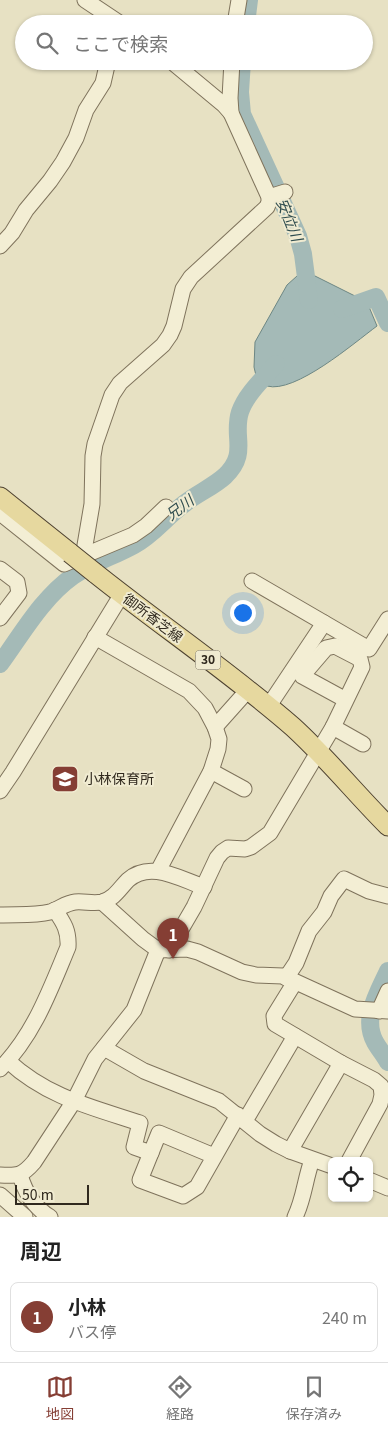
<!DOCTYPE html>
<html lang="ja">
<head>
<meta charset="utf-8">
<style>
  :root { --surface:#fff; --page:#f6f6f6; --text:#222; --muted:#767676; --line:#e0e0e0; --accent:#853e34 }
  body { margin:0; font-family:Georgia,"Noto Sans JP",serif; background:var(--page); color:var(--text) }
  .controls { position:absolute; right:15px; bottom:15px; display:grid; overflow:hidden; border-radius:8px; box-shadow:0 1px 4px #0004 }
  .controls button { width:45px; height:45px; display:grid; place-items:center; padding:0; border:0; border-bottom:1px solid var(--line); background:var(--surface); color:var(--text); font:25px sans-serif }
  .scale { position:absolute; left:15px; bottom:12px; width:74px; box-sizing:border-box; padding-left:5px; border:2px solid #30291e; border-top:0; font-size:14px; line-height:18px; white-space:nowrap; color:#30291e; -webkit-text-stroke:4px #f0ebd1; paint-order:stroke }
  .you { position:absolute; left:242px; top:612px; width:18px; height:18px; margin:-12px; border:4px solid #fff; border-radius:50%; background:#1a73e8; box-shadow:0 0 0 8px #1a73e833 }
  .badge { display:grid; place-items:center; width:32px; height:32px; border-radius:50%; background:var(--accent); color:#fff; font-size:16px; font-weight:700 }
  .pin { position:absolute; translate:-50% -41px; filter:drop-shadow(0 1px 2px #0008) }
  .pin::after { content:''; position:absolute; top:26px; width:18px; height:15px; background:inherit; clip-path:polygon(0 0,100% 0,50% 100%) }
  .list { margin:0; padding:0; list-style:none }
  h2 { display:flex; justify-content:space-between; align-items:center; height:65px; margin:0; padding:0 20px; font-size:21px }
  h2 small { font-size:16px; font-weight:400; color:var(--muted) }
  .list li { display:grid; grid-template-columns:32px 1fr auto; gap:15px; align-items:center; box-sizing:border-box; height:70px; margin:0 10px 10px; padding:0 10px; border:1px solid var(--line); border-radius:8px }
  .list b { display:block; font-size:19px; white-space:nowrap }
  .list p { margin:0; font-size:16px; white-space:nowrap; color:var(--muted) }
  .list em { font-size:16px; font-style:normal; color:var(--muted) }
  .icon { flex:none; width:28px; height:28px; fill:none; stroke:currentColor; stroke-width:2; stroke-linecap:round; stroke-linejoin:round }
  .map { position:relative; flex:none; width:388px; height:1217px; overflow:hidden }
  .search { position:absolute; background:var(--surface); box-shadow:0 1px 4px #0004; left:15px; right:15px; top:15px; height:55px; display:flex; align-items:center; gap:12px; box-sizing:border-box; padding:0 18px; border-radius:28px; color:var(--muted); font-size:19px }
  .sheet { height:145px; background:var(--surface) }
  nav { display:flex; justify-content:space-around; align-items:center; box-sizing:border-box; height:70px; border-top:1px solid var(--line); background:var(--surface); font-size:14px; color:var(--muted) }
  nav a { display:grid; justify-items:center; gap:2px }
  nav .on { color:var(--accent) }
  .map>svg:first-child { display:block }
  .water { fill:#a4bab7; stroke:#6d8784 }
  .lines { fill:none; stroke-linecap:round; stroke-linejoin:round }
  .river { stroke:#a4bab7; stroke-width:18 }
  .minor-casing { stroke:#7f735c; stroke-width:17 }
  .major-casing { stroke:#4d4130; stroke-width:21 }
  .minor { stroke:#f3eed4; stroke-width:15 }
  .major { stroke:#e6d89f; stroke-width:19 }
  .major-bridge-casing { stroke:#4d4130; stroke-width:21; stroke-linecap:butt }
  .major-bridge { stroke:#e6d89f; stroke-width:19 }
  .labels { text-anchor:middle; stroke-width:4; stroke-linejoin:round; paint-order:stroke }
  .shield { fill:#f0ebd1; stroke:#6a6354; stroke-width:1 }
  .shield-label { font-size:12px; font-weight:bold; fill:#30291e }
  .street-label { font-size:14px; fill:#30291e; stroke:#f0ebd1 }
  .poi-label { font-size:14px; fill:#30291e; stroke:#f0ebd1; text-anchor:start }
  .water-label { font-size:15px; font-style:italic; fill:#2f4c4e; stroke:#f0ebd1 }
</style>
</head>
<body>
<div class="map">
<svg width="388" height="1217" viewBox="0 0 388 1217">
  <rect width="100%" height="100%" fill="#e7e1c3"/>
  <path class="water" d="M297,276h18l52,26 10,24c-23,17 -82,68 -110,60 -3,0 -7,-4 -10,-6l-3,-13 1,-25 32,-57z"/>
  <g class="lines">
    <g class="river">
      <polyline points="246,24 249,0"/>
      <polyline points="242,61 240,92 242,114 298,236 303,254 309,300"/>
      <polyline points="342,309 376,297 388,323"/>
      <path d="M0,664c22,-30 42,-66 73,-88 19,-13 41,-20 61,-31 19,-10 32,-28 50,-41 12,-10 29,-17 41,-28 24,-23 7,-39 15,-64 6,-18 24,-34 36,-48"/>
      <path d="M388,971c-10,22 -26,47 -13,71 4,7 9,13 13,20"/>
    </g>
    <g class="minor-casing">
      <g id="minor">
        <polyline points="85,0 121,24"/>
        <polyline points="235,24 239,0"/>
        <polyline points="171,61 224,105 231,113"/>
        <polyline points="269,197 285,192"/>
        <polyline points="0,246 12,233 26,210 50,181 63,162 76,138 86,110 103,83 108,61"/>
        <polyline points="0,513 64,564 133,535 146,526 166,507"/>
        <polyline points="83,557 92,504 93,456 95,444 112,395 120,383 163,345 170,335 174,326 183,289 191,277 267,207 269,202 269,197 231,113 230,98 232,61"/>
        <polyline points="0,569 17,582 19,593 0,618"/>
        <polyline points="252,581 369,649 388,619"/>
        <polyline points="95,637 189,691 205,708 215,727 219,739 218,749 211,771 158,871"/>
        <polyline points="268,707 324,623"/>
        <polyline points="215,727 248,690"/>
        <polyline points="333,727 363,744"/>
        <polyline points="211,771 244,789"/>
        <polyline points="0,791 13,772 122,594"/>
        <polyline points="102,902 143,939 158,950 187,949 198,952 242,972 256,975 283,976 355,1009 388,1011"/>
        <path d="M0,915c16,-1 34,1 50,-3 9,-3 16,-9 25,-10 9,-1 18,2 27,0 12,-3 18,-14 26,-22 22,-20 52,-1 76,7"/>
        <polyline points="169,950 194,907 217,858 222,852 228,848 245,849 251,847 270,833 333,727 362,667 360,659 335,646 326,648 302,676 346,700"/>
        <polyline points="286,978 296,963 309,931 324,912 331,896 344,879 369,891 388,896"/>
        <polyline points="295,982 274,1016 275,1024 341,1063 374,1080 381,1086 382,1095 380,1104 349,1161"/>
        <polyline points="379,1011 388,991"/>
        <polyline points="104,1048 144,1071 219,1101 260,1134 276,1144 290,1151 332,1166"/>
        <path d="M8,1061c39,36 83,46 132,62l-6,24 17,6"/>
        <path d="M0,1069c34,-34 50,-79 68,-122 1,-16 -4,-24 -13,-37"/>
        <polyline points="245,1121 295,1036"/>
        <polyline points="290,1151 341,1063"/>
        <polyline points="214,1156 159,1133 140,1180 183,1196 197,1187 238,1115"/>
        <path d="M0,1175c18,1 22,1 34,-13l40,-61 21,-42 39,-49 24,-60"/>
        <path d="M20,1175c5,17 15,33 30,42"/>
        <polyline points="369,1180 388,1188"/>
        <polyline points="0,1195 25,1217"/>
        <path d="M295,1217c9,-18 10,-38 17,-57"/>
      </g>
    </g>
    <g class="major-casing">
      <g id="major">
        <polyline points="0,497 70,553"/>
        <path d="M95,573c65,52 135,99 198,154 34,31 63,67 95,99"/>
      </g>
    </g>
    <use href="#minor" class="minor"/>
    <use href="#major" class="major"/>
    <g class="major-bridge-casing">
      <polyline id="major-bridge" points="70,553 95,573"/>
    </g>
    <use href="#major-bridge" class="major-bridge"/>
  </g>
  <defs>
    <g id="school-square" transform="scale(1.4375)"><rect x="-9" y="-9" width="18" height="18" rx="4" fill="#853e34" stroke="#f0ebd1"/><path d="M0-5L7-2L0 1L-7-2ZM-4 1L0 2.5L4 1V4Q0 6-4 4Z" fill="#fff"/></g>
  </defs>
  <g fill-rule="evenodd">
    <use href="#school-square" x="65" y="779"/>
  </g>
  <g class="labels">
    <rect class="shield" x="195.5" y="650.5" width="25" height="19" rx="4"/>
    <g class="shield-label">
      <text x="208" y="664">30</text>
    </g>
    <g class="street-label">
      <text transform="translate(153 618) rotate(37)" y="5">御所香芝線</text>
    </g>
    <g class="poi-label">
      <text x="84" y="784">小林保育所</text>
    </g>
    <g class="water-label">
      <text transform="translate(289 220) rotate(68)" y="5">安位川</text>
      <text transform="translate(180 508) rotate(-37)" y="5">兄川</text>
    </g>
  </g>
</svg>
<div class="controls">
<button><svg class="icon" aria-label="locate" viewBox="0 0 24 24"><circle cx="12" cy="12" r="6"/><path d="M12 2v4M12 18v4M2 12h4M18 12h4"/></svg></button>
</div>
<div class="scale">50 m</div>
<div class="you"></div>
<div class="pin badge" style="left:173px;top:959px">1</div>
<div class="search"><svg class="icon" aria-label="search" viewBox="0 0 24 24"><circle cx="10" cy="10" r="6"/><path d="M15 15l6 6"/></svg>ここで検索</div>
</div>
<section class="sheet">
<h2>周辺<small></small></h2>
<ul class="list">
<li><span class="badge">1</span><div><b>小林</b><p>バス停</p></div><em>240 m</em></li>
</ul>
</section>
<nav>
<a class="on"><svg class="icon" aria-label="map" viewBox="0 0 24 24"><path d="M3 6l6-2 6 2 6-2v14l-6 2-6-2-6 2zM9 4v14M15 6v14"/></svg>地図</a>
<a><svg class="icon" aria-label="directions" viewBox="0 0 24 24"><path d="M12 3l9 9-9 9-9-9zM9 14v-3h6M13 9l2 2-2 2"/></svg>経路</a>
<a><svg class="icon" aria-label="saved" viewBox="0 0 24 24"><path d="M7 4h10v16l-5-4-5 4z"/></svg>保存済み</a>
</nav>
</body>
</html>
